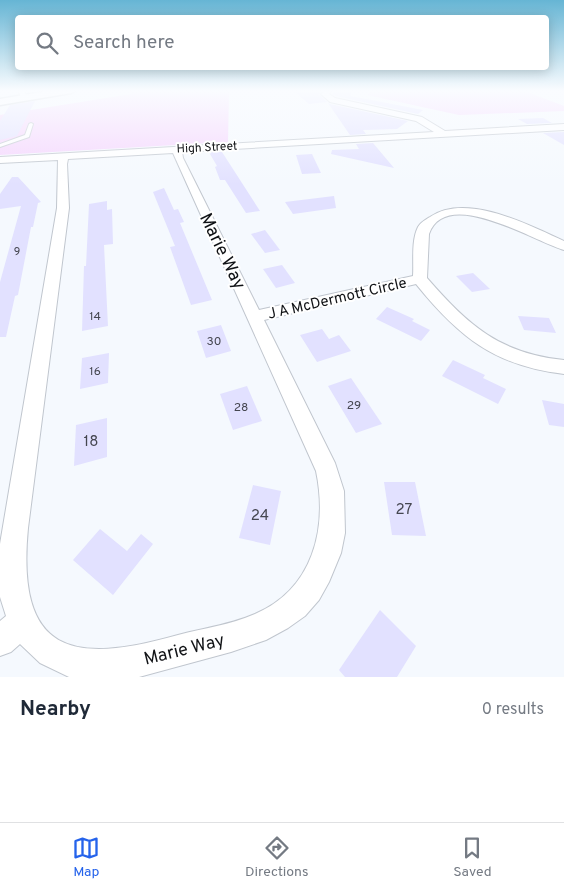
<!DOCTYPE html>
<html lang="en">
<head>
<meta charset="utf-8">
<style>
  :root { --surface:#fff; --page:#f6f6f7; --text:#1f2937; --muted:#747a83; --line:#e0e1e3; --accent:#2563eb }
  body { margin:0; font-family:Overpass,sans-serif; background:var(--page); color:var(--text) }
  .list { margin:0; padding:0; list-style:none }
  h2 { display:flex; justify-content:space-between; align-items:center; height:65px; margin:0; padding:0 20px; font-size:21px }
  h2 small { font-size:16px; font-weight:400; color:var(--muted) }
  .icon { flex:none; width:28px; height:28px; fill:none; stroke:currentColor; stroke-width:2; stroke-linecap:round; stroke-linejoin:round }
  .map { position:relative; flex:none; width:564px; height:677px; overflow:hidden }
  .search { position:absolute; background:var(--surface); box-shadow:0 2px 12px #0003; left:15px; right:15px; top:15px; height:55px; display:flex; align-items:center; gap:12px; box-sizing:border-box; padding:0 18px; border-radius:5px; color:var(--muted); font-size:19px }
  .sheet { height:145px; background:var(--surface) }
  nav { display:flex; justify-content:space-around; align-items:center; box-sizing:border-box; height:70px; border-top:1px solid var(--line); background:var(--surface); font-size:14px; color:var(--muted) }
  nav a { display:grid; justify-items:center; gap:2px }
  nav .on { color:var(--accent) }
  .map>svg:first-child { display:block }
  .green { fill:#f5d4fd }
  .building { fill:#e2e1ff }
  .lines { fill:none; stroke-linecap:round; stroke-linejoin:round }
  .lane-casing { stroke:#c0c6ce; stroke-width:2 }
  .street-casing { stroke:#c0c6ce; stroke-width:2 }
  .secondary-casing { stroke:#c0c6ce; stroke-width:3 }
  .lane { fill:#fff; fill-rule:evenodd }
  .street { fill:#fff; fill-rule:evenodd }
  .secondary { fill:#fff; fill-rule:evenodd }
  .labels { text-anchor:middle; stroke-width:4; stroke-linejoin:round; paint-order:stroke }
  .far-number-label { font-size:11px; fill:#454650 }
  .far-street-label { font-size:12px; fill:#111316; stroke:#fff }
  .number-label { font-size:12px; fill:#454650 }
  .street-label { font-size:15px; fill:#111316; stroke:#fff }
  .near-number-label { font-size:15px; fill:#454650 }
  .near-street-label { font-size:18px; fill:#111316; stroke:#fff }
</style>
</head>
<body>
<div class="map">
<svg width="564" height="677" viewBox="0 0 564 677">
  <rect width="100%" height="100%" fill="#f5f9fe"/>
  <g class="green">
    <polygon points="128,90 229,90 228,142 0,155 0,115 131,94"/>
    <polygon points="373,90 522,90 564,106 564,111 459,115 367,95"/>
  </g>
  <g class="building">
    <polygon points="292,90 322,90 319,94 327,102 309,104"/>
    <polygon points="334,90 351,90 351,96 423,110 418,114 336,96 332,94"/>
    <polygon points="35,101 17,136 0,140 0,121 10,105"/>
    <polygon points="328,103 330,104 408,121 397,129 363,130 366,134 350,135"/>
    <polygon points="543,118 552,123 527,124 518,119"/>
    <polygon points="564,132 564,145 543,133"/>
    <polygon points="373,143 394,168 331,154 332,150 359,149 356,144"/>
    <polygon points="212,152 222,152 260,211 246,213 225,180 220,180 215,167 217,166 210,154"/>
    <polygon points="312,154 321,173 302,174 296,155"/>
    <polygon points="12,177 18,177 41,202 38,203 33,227 31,227 18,295 15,296 6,337 0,337 0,282 21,206 0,209 0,194"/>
    <polygon points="164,188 174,210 178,209 184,222 180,223 212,300 191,305 170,247 175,246 153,192"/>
    <polygon points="334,196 336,208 293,214 285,202"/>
    <polygon points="107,201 107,210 112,209 113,244 104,245 108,326 82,331 84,266 86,266 89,204"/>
    <polygon points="265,230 280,250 265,253 251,234"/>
    <polygon points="282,265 295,283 276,288 263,269"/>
    <polygon points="473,273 490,289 472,292 456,276"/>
    <polygon points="387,307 414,319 412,321 430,330 421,341 376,319"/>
    <polygon points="518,316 549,318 556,333 524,330"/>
    <polygon points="221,325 231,351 206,358 197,331"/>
    <polygon points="322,329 329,339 339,335 351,351 317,362 300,335"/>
    <polygon points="109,353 108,383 80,389 82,358"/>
    <polygon points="453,360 485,375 483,378 506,389 498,404 442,376"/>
    <polygon points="351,378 382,424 356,433 328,386"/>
    <polygon points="247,386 262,421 233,430 220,394"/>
    <polygon points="542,400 564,404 564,427 549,425"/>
    <polygon points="107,418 107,457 74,466 76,425"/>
    <polygon points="384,482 415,482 426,536 392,535"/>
    <polygon points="253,485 281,491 270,545 239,538"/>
    <polygon points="100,529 127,551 141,534 153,544 113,595 73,560"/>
    <polygon points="380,610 416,646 397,677 345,677 339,670"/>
  </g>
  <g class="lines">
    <g class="lane-casing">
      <polygon id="lane" points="31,123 33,124 29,137 0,147 0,144 25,135 29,124"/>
    </g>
    <g class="street-casing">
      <g id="street">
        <polygon points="18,90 24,90 28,100 22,100"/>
        <path d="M325,90h7l-3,4 6,4 87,19 23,14 119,-7v6l-382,22 1,6 76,152 154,-34c1,-15 -2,-35 5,-49 3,-5 7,-7 12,-10 36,-25 99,8 134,24v9c-27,-7 -118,-65 -135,-16l-2,44c42,48 72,75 137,82v14c-69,-8 -105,-37 -148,-90l-152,36 71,143 9,28 1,42 -4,20 -12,29 -10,18 -14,16 -17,12 -22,12 -35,12 -92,25h-70l-29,-14 -20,-19 -9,8 -11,4v-35l6,-5 -6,-19v-53l57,-336 1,-48 -58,3v-6l434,-25 -18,-11 -86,-19 -9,-8zM173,153l143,318c12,58 -3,118 -61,143 -25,11 -51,14 -77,21 -106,30 -162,19 -150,-107l41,-320 -2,-44 1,-5z"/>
      </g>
    </g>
    <g class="secondary-casing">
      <polygon id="secondary" points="53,90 76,90 71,93 0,105 0,99"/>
    </g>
    <use href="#lane" class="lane"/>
    <use href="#street" class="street"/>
    <use href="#secondary" class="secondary"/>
  </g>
  <linearGradient id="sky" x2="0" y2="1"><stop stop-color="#66b5d4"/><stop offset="0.49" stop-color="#fafcff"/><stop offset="1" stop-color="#fafcff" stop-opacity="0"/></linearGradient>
  <rect width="564" height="185" fill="url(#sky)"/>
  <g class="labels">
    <g class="far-number-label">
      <text x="17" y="255">9</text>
    </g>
    <g class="far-street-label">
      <text transform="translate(207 147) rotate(-3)" y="4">High Street</text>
    </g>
    <g class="number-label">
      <text x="95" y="320">14</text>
      <text x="214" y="345">30</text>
      <text x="95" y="375">16</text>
      <text x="354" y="409">29</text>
      <text x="241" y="411">28</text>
    </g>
    <g class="street-label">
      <text transform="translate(337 298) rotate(-13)" y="5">J A McDermott Circle</text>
    </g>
    <g class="near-number-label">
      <text x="91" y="446">18</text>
      <text x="404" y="514">27</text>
      <text x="260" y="520">24</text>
    </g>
    <g class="near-street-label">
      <text transform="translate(223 251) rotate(64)" y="6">Marie Way</text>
      <text transform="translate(184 649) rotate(-14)" y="6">Marie Way</text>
    </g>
  </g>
</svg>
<div class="search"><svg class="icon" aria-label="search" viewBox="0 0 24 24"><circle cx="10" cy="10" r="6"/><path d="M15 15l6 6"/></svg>Search here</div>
</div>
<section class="sheet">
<h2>Nearby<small>0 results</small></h2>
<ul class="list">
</ul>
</section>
<nav>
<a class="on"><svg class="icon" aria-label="map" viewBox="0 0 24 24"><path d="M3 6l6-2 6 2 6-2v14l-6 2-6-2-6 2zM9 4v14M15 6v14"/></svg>Map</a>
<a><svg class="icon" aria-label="directions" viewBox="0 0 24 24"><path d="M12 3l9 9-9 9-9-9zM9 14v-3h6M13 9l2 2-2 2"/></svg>Directions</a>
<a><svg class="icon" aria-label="saved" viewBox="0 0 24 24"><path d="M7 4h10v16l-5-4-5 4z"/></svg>Saved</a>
</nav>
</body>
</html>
